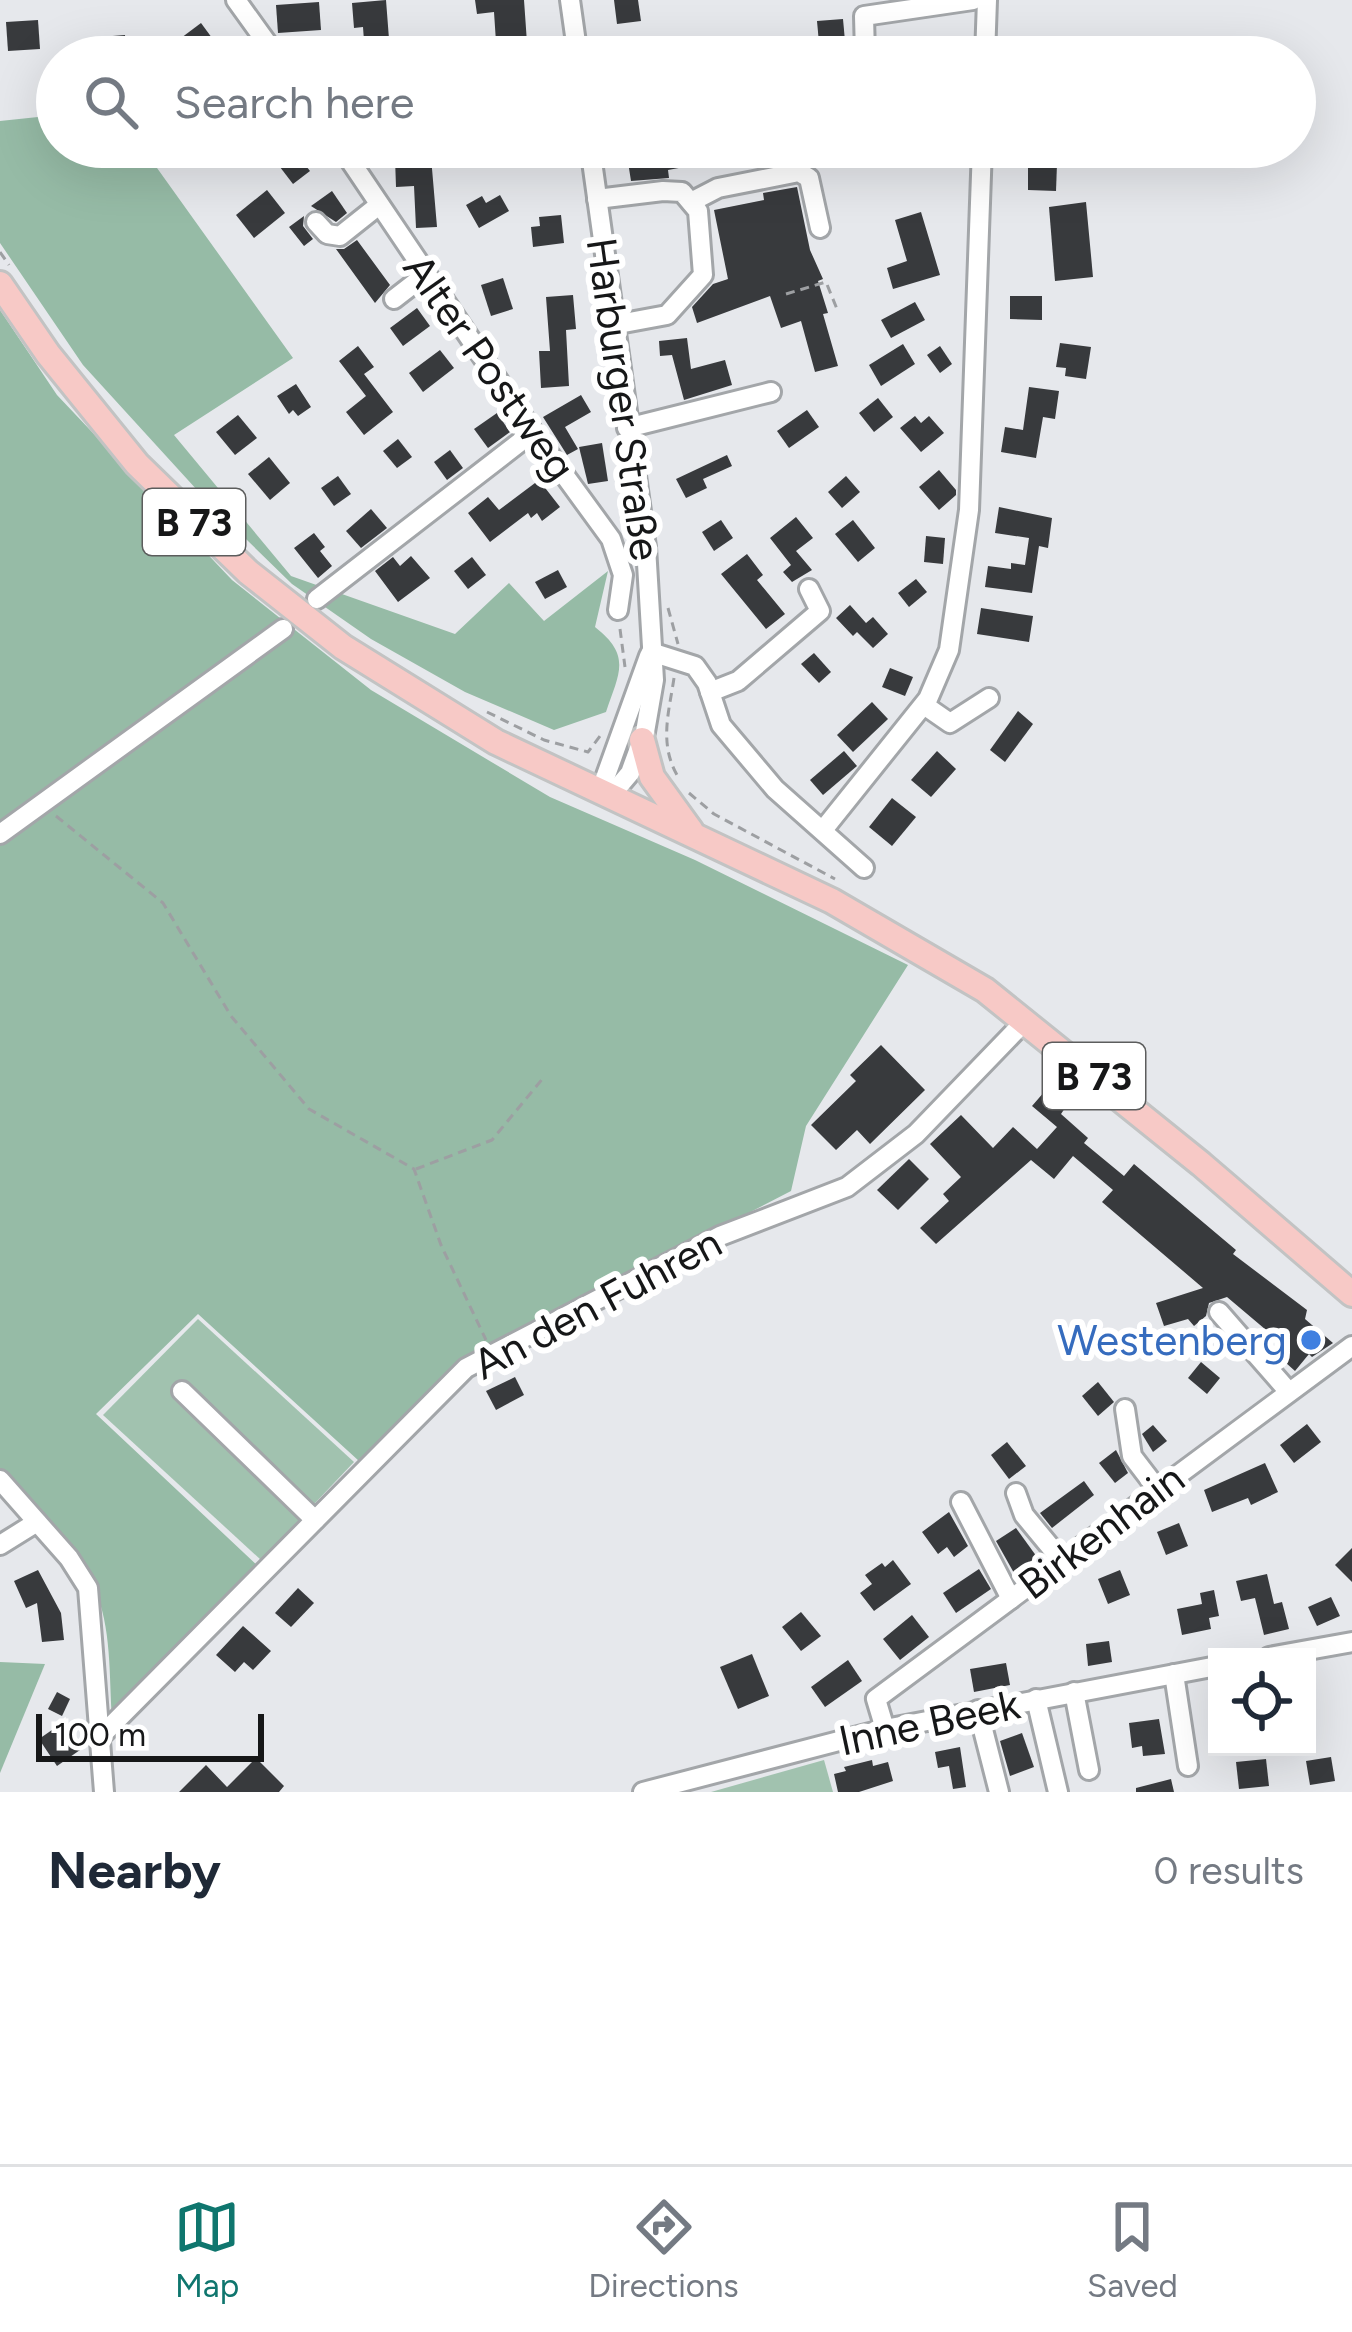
<!DOCTYPE html>
<html lang="en">
<head>
<meta charset="utf-8">
<style>
  :root { --surface:#fff; --page:#f2f2f3; --text:#1f2937; --muted:#747a83; --line:#e0e1e3; --accent:#0f766e }
  body { margin:0; font-family:Figtree,sans-serif; background:var(--page); color:var(--text) }
  .controls { position:absolute; right:36px; bottom:36px; display:grid; overflow:hidden; border-radius:0px; box-shadow:0 12px 48px #0002 }
  .controls button { width:108px; height:108px; display:grid; place-items:center; padding:0; border:0; border-bottom:3px solid var(--line); background:var(--surface); color:var(--text); font:60px sans-serif }
  .scale { position:absolute; left:36px; bottom:30px; width:228px; box-sizing:border-box; padding-left:12px; border:6px solid #161718; border-top:0; font-size:33px; line-height:42px; white-space:nowrap; color:#161718; -webkit-text-stroke:9px #fff; paint-order:stroke }
  .list { margin:0; padding:0; list-style:none }
  h2 { display:flex; justify-content:space-between; align-items:center; height:156px; margin:0; padding:0 48px; font-size:51px }
  h2 small { font-size:39px; font-weight:400; color:var(--muted) }
  .icon { flex:none; width:66px; height:66px; fill:none; stroke:currentColor; stroke-width:2; stroke-linecap:round; stroke-linejoin:round }
  .map { position:relative; flex:none; width:1352px; height:1792px; overflow:hidden }
  .search { position:absolute; background:var(--surface); box-shadow:0 12px 48px #0002; left:36px; right:36px; top:36px; height:132px; display:flex; align-items:center; gap:30px; box-sizing:border-box; padding:0 42px; border-radius:66px; color:var(--muted); font-size:45px }
  .sheet { height:372px; background:var(--surface) }
  nav { display:flex; justify-content:space-around; align-items:center; box-sizing:border-box; height:168px; border-top:3px solid var(--line); background:var(--surface); font-size:33px; color:var(--muted) }
  nav a { display:grid; justify-items:center; gap:6px }
  nav .on { color:var(--accent) }
  .map>svg:first-child { display:block }
  .green { fill:#a1c2af }
  .forest { fill:#96bba6 }
  .building { fill:#383a3d }
  .lines { fill:none; stroke-linecap:round; stroke-linejoin:round }
  .minor-casing { stroke:#a3a6a9; stroke-width:24 }
  .major-casing { stroke:#c2c3c3; stroke-width:30 }
  .path { stroke:#9d9fa2; stroke-width:3; stroke-dasharray:9 6; stroke-linecap:butt }
  .minor { stroke:#fff; stroke-width:18 }
  .major { stroke:#f7c9c6; stroke-width:24 }
  .shop-dot { fill:#3f7fe0; stroke:#fff; stroke-width:4.5 }
  .labels { text-anchor:middle; stroke-width:12; stroke-linejoin:round; paint-order:stroke }
  .shield { fill:#fff; stroke:#5c5d5d; stroke-width:3 }
  .shield-label { font-size:39px; font-weight:bold; fill:#161718 }
  .street-label { font-size:42px; fill:#161718; stroke:#fff }
  .shop-label { font-size:42px; fill:#366cbe; stroke:#fff; text-anchor:end }
</style>
</head>
<body>
<div class="map">
<svg width="1352" height="1792" viewBox="0 0 1352 1792">
  <rect width="100%" height="100%" fill="#e6e8ec"/>
  <g class="green">
    <polygon points="198,1319 354,1462 261,1560 103,1415"/>
    <polygon points="824,1760 833,1792 711,1792"/>
  </g>
  <g class="forest">
    <path d="M57,115v32h85l151,211 -119,77 117,141 164,58 54,-51 35,38 64,-50 -13,56c37,29 24,46 11,85l-52,18 -89,-38 -94,-53 -79,-55 -84,-82 -125,-137 -83,-122v-122z"/>
    <path d="M0,310l57,85 175,185 139,110 179,107 145,63 213,105 -102,161 -15,65 -304,157 -128,113 -161,-147 -102,100 163,153 -147,152c-3,-42 0,-93 -18,-131 -22,-46 -61,-81 -94,-119z"/>
    <polygon points="0,1662 45,1664 0,1773"/>
  </g>
  <g class="building">
    <polygon points="386,0 389,39 364,41 363,27 354,28 352,3"/>
    <polygon points="475,0 524,0 528,57 497,57 494,12 477,14"/>
    <polygon points="614,0 638,0 641,21 617,24"/>
    <polygon points="319,2 321,30 278,33 276,5"/>
    <polygon points="843,19 846,52 820,54 817,21"/>
    <polygon points="38,20 40,49 8,51 6,22"/>
    <polygon points="201,23 226,57 189,57 177,41"/>
    <polygon points="125,35 127,57 102,57 100,37"/>
    <polygon points="707,41 710,57 687,57 684,45"/>
    <polygon points="280,147 291,147 310,171 293,184 270,154"/>
    <polygon points="759,147 759,153 668,170 669,178 631,181 628,162 673,155 671,148"/>
    <polygon points="766,147 790,147 793,159 770,164"/>
    <polygon points="431,157 437,227 416,228 414,186 396,187 395,158"/>
    <polygon points="1028,163 1057,164 1056,191 1028,190"/>
    <polygon points="797,187 810,250 823,279 818,281 828,313 823,314 838,366 815,372 801,321 781,328 770,296 697,323 692,307 713,284 728,279 714,210 764,200 763,193"/>
    <polygon points="267,190 285,213 254,238 236,215"/>
    <polygon points="332,191 347,213 336,222 311,206"/>
    <polygon points="500,195 509,211 479,228 466,205 482,196 486,203"/>
    <polygon points="1086,202 1093,277 1055,281 1049,207"/>
    <polygon points="921,212 940,275 893,289 887,268 907,261 895,220"/>
    <polygon points="561,215 564,243 533,247 531,227 540,226 539,217"/>
    <polygon points="304,216 303,226 313,239 304,246 289,227"/>
    <polygon points="357,240 390,285 375,303 336,249 344,249"/>
    <polygon points="503,278 513,309 491,316 481,285"/>
    <polygon points="573,295 576,329 566,330 569,386 541,388 539,351 550,351 546,297"/>
    <polygon points="1010,296 1042,296 1042,320 1010,319"/>
    <polygon points="915,302 925,320 891,338 881,320"/>
    <polygon points="417,308 430,326 403,346 390,328"/>
    <polygon points="687,338 691,369 725,360 732,385 684,400 672,355 660,356 659,341"/>
    <polygon points="1060,343 1091,347 1086,379 1065,376 1066,368 1056,367"/>
    <polygon points="903,344 915,364 881,386 869,365"/>
    <polygon points="358,346 374,367 364,374 393,412 364,435 346,412 366,396 339,361"/>
    <polygon points="940,346 952,364 940,373 927,355"/>
    <polygon points="440,350 454,368 423,392 409,373"/>
    <polygon points="296,384 311,407 298,416 293,410 289,414 277,396"/>
    <polygon points="1029,387 1059,391 1055,419 1043,417 1036,458 1001,452 1005,427 1023,430"/>
    <polygon points="581,395 591,412 565,427 578,449 567,455 543,417"/>
    <polygon points="878,398 893,417 874,432 859,413"/>
    <polygon points="807,410 819,427 789,448 777,431"/>
    <polygon points="497,413 510,432 488,448 474,429"/>
    <polygon points="238,415 257,438 235,455 216,432"/>
    <polygon points="915,416 921,423 929,416 944,433 921,452 900,428"/>
    <polygon points="398,439 412,457 397,468 383,451"/>
    <polygon points="602,443 608,481 588,484 579,447"/>
    <polygon points="450,450 463,468 447,480 434,462"/>
    <polygon points="727,455 732,466 703,479 707,488 686,498 676,479"/>
    <polygon points="269,457 290,483 270,500 248,474"/>
    <polygon points="939,470 956,490 956,495 939,510 919,487"/>
    <polygon points="338,476 351,494 334,506 321,488"/>
    <polygon points="846,476 860,492 842,508 828,492"/>
    <polygon points="539,480 560,507 542,521 537,513 531,518 528,513 490,542 468,513 488,497 499,510"/>
    <polygon points="999,507 1052,518 1048,548 1039,546 1032,593 985,587 988,566 1011,569 1011,563 1025,565 1029,538 995,533"/>
    <polygon points="371,509 387,528 361,548 346,531"/>
    <polygon points="796,517 813,538 796,551 812,570 792,582 783,572 791,565 770,538"/>
    <polygon points="721,520 733,538 714,551 702,532"/>
    <polygon points="853,520 875,548 858,562 835,534"/>
    <polygon points="314,533 325,547 320,551 332,566 318,578 294,548"/>
    <polygon points="926,536 945,538 943,564 924,562"/>
    <polygon points="747,554 763,575 757,580 785,614 766,629 721,574"/>
    <polygon points="411,556 430,578 398,602 375,571 393,557 400,566"/>
    <polygon points="472,557 486,575 468,589 454,571"/>
    <polygon points="558,570 567,587 545,599 535,582"/>
    <polygon points="916,579 927,592 909,607 898,593"/>
    <polygon points="850,605 866,623 873,617 888,634 873,648 857,632 853,636 836,618"/>
    <polygon points="981,608 1033,616 1029,642 977,634"/>
    <polygon points="814,653 831,672 819,683 801,664"/>
    <polygon points="890,668 913,677 905,696 882,687"/>
    <polygon points="872,702 888,719 853,752 837,735"/>
    <polygon points="1018,711 1033,724 1005,762 990,750"/>
    <polygon points="844,751 857,766 823,795 810,780"/>
    <polygon points="937,751 956,769 931,797 911,780"/>
    <polygon points="892,798 916,817 892,846 869,827"/>
    <polygon points="881,1045 925,1090 870,1144 857,1130 836,1150 811,1125 856,1081 850,1075"/>
    <polygon points="1045,1091 1065,1108 1061,1114 1088,1138 1084,1143 1124,1176 1134,1164 1236,1250 1233,1254 1307,1310 1305,1319 1333,1343 1312,1357 1309,1354 1295,1371 1276,1354 1284,1345 1227,1297 1209,1303 1206,1316 1194,1326 1188,1319 1164,1326 1156,1303 1203,1288 1102,1202 1113,1190 1073,1156 1054,1179 1031,1160 936,1244 920,1228 949,1201 943,1194 961,1177 930,1144 961,1115 993,1148 1013,1127 1037,1149 1057,1127 1032,1106"/>
    <polygon points="909,1159 929,1179 898,1210 877,1190"/>
    <polygon points="1201,1362 1220,1378 1207,1394 1188,1378"/>
    <polygon points="515,1377 524,1395 496,1410 486,1391"/>
    <polygon points="1098,1382 1114,1402 1098,1416 1082,1396"/>
    <polygon points="1307,1424 1321,1442 1294,1463 1280,1445"/>
    <polygon points="1153,1425 1167,1441 1153,1452 1142,1434"/>
    <polygon points="1007,1442 1026,1466 1009,1479 991,1455"/>
    <polygon points="1116,1450 1128,1473 1115,1483 1099,1463"/>
    <polygon points="1265,1463 1278,1492 1251,1505 1248,1498 1212,1512 1204,1490"/>
    <polygon points="1084,1481 1094,1495 1052,1528 1040,1513"/>
    <polygon points="949,1512 968,1546 954,1557 947,1547 938,1554 922,1532"/>
    <polygon points="1179,1523 1188,1546 1166,1555 1157,1532"/>
    <polygon points="1016,1528 1037,1557 1014,1573 996,1541"/>
    <polygon points="1352,1548 1352,1582 1335,1565"/>
    <polygon points="893,1560 911,1584 874,1611 860,1593 872,1584 865,1575 882,1563 885,1567"/>
    <polygon points="979,1569 991,1589 956,1613 943,1593"/>
    <polygon points="38,1570 61,1613 64,1640 42,1642 37,1603 26,1608 14,1581"/>
    <polygon points="1120,1570 1130,1595 1108,1604 1098,1579"/>
    <polygon points="1267,1574 1274,1604 1282,1602 1289,1629 1264,1635 1255,1598 1241,1601 1236,1581"/>
    <polygon points="298,1588 314,1603 291,1627 275,1613"/>
    <polygon points="1214,1590 1219,1616 1209,1618 1211,1629 1182,1635 1177,1609 1202,1604 1200,1593"/>
    <polygon points="1331,1597 1340,1616 1317,1626 1308,1607"/>
    <polygon points="801,1612 821,1636 801,1651 782,1627"/>
    <polygon points="912,1615 929,1637 900,1660 883,1639"/>
    <polygon points="243,1626 271,1651 253,1670 244,1662 235,1672 216,1655"/>
    <polygon points="1109,1641 1112,1662 1088,1666 1086,1644"/>
    <polygon points="752,1654 769,1696 738,1709 720,1667"/>
    <polygon points="848,1660 862,1681 825,1707 811,1687"/>
    <polygon points="1006,1663 1010,1685 974,1692 970,1669"/>
    <polygon points="57,1692 70,1699 62,1716 48,1709"/>
    <polygon points="1159,1719 1165,1754 1143,1756 1142,1746 1132,1748 1129,1723"/>
    <polygon points="62,1723 80,1750 57,1766 39,1739"/>
    <polygon points="1022,1733 1034,1767 1010,1776 1000,1741"/>
    <polygon points="960,1747 966,1787 953,1789 949,1766 938,1768 935,1752"/>
    <polygon points="1331,1757 1335,1781 1310,1785 1306,1761"/>
    <polygon points="256,1758 284,1786 279,1792 179,1792 206,1765 227,1787"/>
    <polygon points="1266,1759 1269,1786 1239,1789 1236,1762"/>
    <polygon points="872,1760 873,1766 888,1762 893,1781 859,1792 838,1792 834,1774 846,1771 844,1767"/>
    <polygon points="1171,1779 1174,1792 1136,1792 1136,1788"/>
  </g>
  <g class="lines">
    <g class="minor-casing">
      <g id="minor">
        <polyline points="236,0 277,57"/>
        <polyline points="570,0 578,57"/>
        <polyline points="865,54 864,16 973,0"/>
        <polyline points="389,57 394,56"/>
        <polyline points="985,57 987,0"/>
        <polyline points="341,147 533,432 611,539 623,575 618,610"/>
        <polyline points="590,147 646,547 654,680 645,732 630,773 619,786 600,792"/>
        <polyline points="597,199 663,191 682,192 698,211 703,275 667,315 613,325"/>
        <polyline points="691,202 718,188 799,172 809,178 820,228"/>
        <polyline points="316,222 327,234 340,236 379,205"/>
        <polyline points="394,299 425,275"/>
        <polyline points="627,428 771,392"/>
        <polyline points="317,599 533,432"/>
        <polyline points="651,652 695,666 707,683 721,725 775,789 864,868"/>
        <polyline points="710,692 738,681 820,611 809,589"/>
        <polyline points="924,705 950,723 989,698"/>
        <polyline points="600,792 649,656"/>
        <polyline points="823,830 928,699 949,650 969,510 982,147"/>
        <polyline points="0,834 283,629"/>
        <polyline points="1219,1312 1289,1392"/>
        <polyline points="182,1391 315,1520"/>
        <polyline points="1125,1409 1132,1456 1158,1490"/>
        <polyline points="0,1480 69,1558 88,1588 104,1792"/>
        <polyline points="1016,1493 1024,1515 1062,1561"/>
        <polyline points="961,1502 1011,1599"/>
        <polyline points="0,1545 37,1522"/>
        <polyline points="1269,1657 1352,1642"/>
        <polyline points="1174,1674 1188,1766"/>
        <polyline points="1074,1692 1089,1770"/>
        <polyline points="1036,1699 1058,1792"/>
        <polyline points="978,1710 999,1792"/>
        <polyline points="885,1729 876,1699 1352,1346"/>
        <polyline points="100,1737 466,1368 720,1236 847,1187 916,1134 1026,1020"/>
        <polyline points="643,1792 885,1729 1217,1666"/>
      </g>
    </g>
    <g class="major-casing">
      <g id="major">
        <polyline points="0,284 48,354 137,464 248,572 343,647 496,742 832,901 985,990 1201,1164 1352,1294"/>
        <polyline points="642,740 652,777 691,831"/>
      </g>
    </g>
    <g class="path">
      <polyline points="0,252 9,265"/>
      <polyline points="786,294 826,282 837,309"/>
      <polyline points="668,608 678,644"/>
      <polyline points="620,629 625,667"/>
      <path d="M674,678c-5,34 -15,65 3,97"/>
      <polyline points="487,712 544,740 588,752 603,732"/>
      <polyline points="689,793 714,814 835,879"/>
      <polyline points="56,816 163,903 231,1016 309,1109 414,1169 441,1245 486,1340"/>
      <polyline points="416,1169 492,1140 544,1077"/>
    </g>
    <use href="#minor" class="minor"/>
    <use href="#major" class="major"/>
  </g>
  <circle class="shop-dot" cx="1311" cy="1340" r="12"/>
  <g class="labels">
    <g class="shield">
      <rect x="143" y="489" width="102" height="66" rx="9"/>
      <rect x="1043" y="1043" width="102" height="66" rx="9"/>
    </g>
    <g class="shield-label">
      <text x="194" y="536">B 73</text>
      <text x="1094" y="1090">B 73</text>
    </g>
    <g class="street-label">
      <text transform="translate(490 367) rotate(55)" y="15">Alter Postweg</text>
      <text transform="translate(624 399) rotate(82)" y="15">Harburger Straße</text>
      <text transform="translate(597 1303) rotate(-28)" y="15">An den Fuhren</text>
      <text transform="translate(1101 1531) rotate(-37)" y="15">Birkenhain</text>
      <text transform="translate(929 1722) rotate(-12)" y="15">Inne Beek</text>
    </g>
    <g class="shop-label">
      <text x="1287" y="1355">Westenberg</text>
    </g>
  </g>
</svg>
<div class="controls">
<button><svg class="icon" aria-label="locate" viewBox="0 0 24 24"><circle cx="12" cy="12" r="6"/><path d="M12 2v4M12 18v4M2 12h4M18 12h4"/></svg></button>
</div>
<div class="scale">100 m</div>
<div class="search"><svg class="icon" aria-label="search" viewBox="0 0 24 24"><circle cx="10" cy="10" r="6"/><path d="M15 15l6 6"/></svg>Search here</div>
</div>
<section class="sheet">
<h2>Nearby<small>0 results</small></h2>
<ul class="list">
</ul>
</section>
<nav>
<a class="on"><svg class="icon" aria-label="map" viewBox="0 0 24 24"><path d="M3 6l6-2 6 2 6-2v14l-6 2-6-2-6 2zM9 4v14M15 6v14"/></svg>Map</a>
<a><svg class="icon" aria-label="directions" viewBox="0 0 24 24"><path d="M12 3l9 9-9 9-9-9zM9 14v-3h6M13 9l2 2-2 2"/></svg>Directions</a>
<a><svg class="icon" aria-label="saved" viewBox="0 0 24 24"><path d="M7 4h10v16l-5-4-5 4z"/></svg>Saved</a>
</nav>
</body>
</html>
